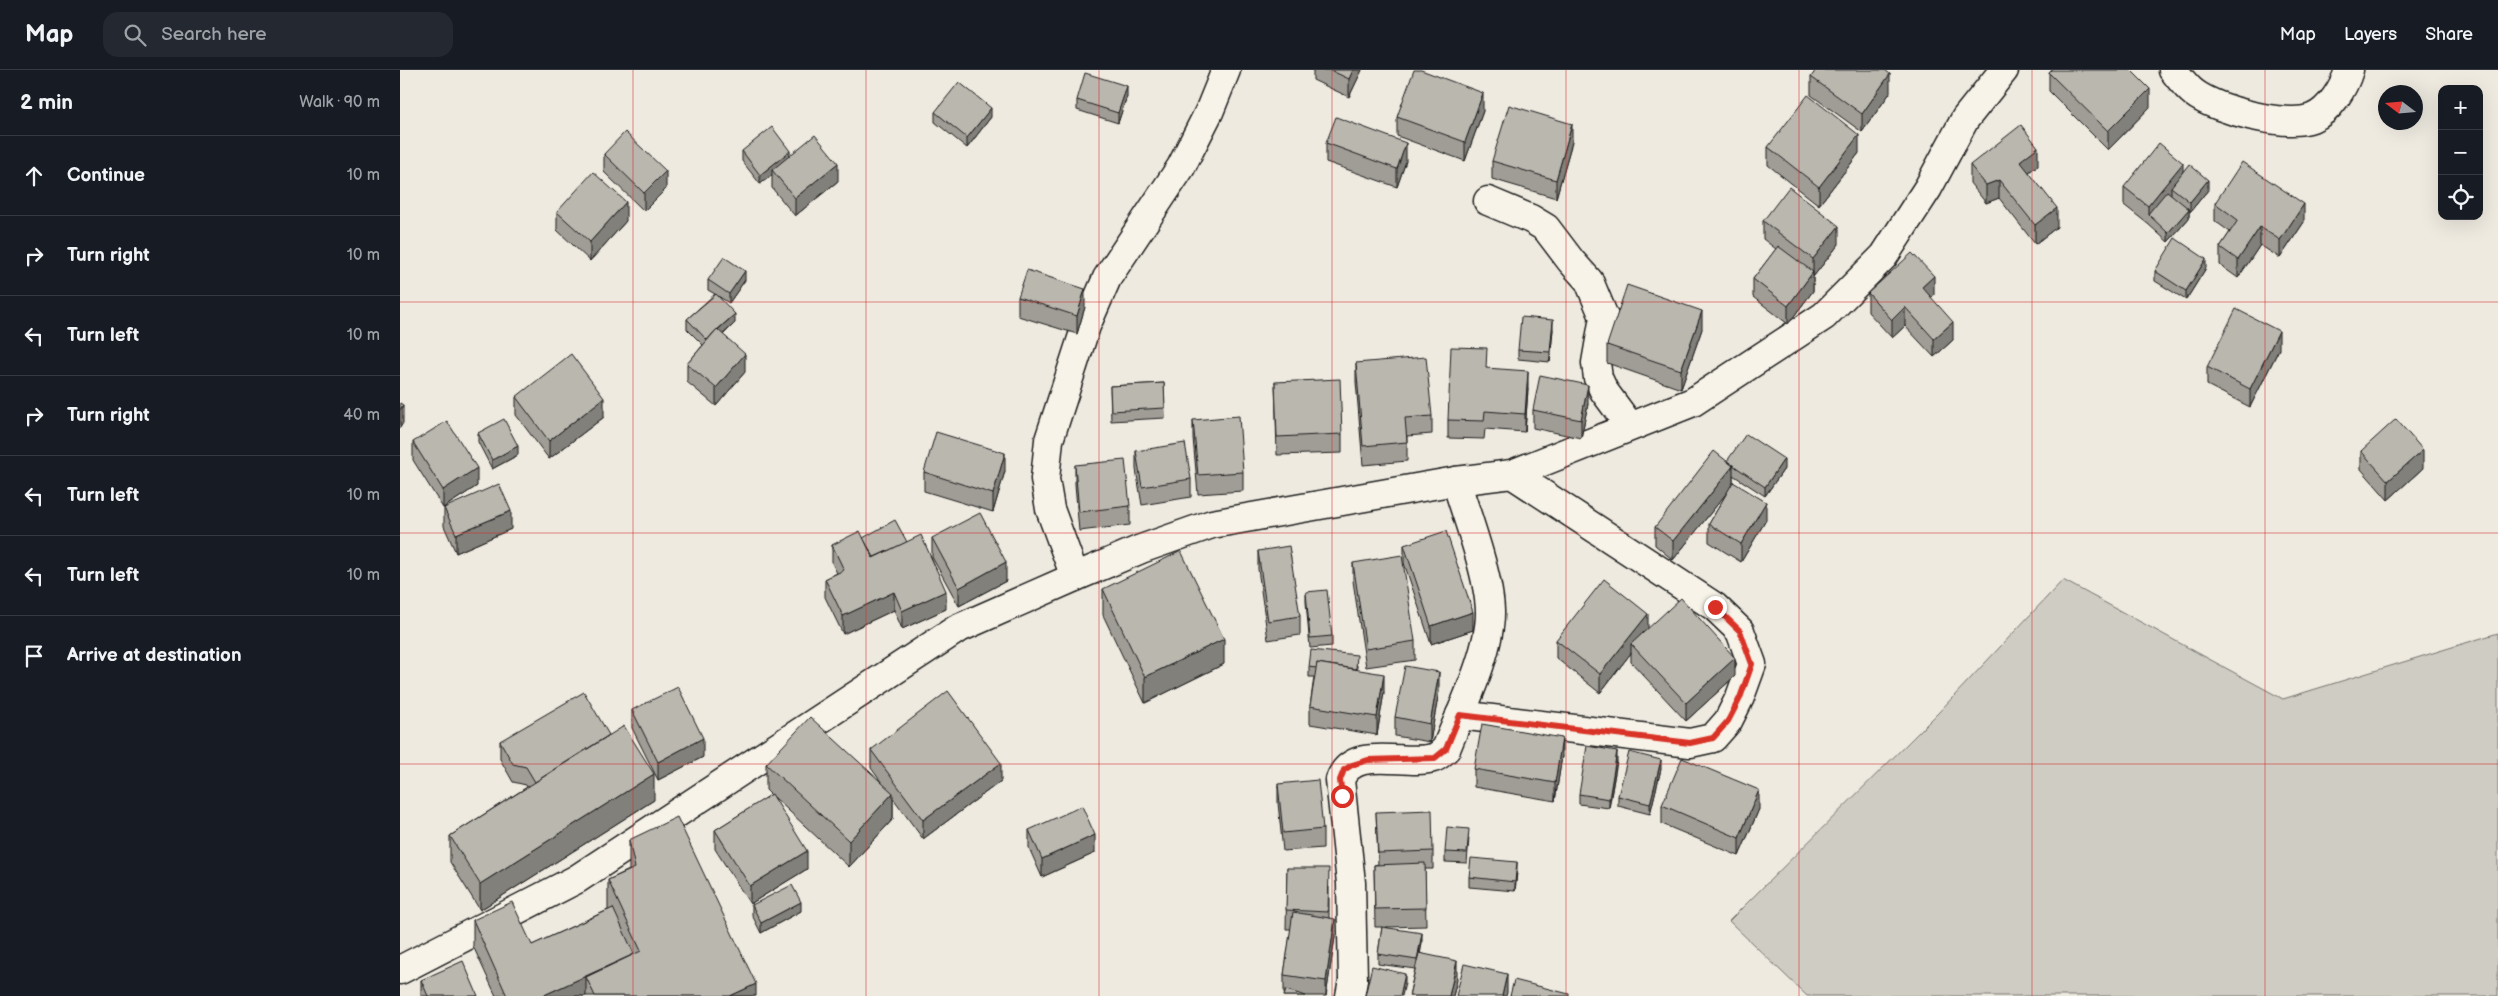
<!DOCTYPE html>
<html lang="en">
<head>
<meta charset="utf-8">
<style>
  :root { --surface:#171b24; --page:#242831; --text:#f1f3f6; --muted:#9ea1a6; --line:#363941 }
  body { margin:0; font-family:"Balsamiq Sans",sans-serif; background:var(--page); color:var(--text) }
  .controls { position:absolute; right:15px; top:15px; display:grid; overflow:hidden; border-radius:10px; box-shadow:0 5px 20px #0002 }
  .controls button { width:45px; height:45px; display:grid; place-items:center; padding:0; border:0; border-bottom:1px solid var(--line); background:var(--surface); color:var(--text); font:25px sans-serif }
  .compass { position:absolute; left:1978px; top:15px; width:45px; height:45px; border-radius:50%; background:var(--surface); box-shadow:0 5px 20px #0002; rotate:286deg }
  .stop { position:absolute; width:15px; height:15px; margin:-11px; border:4px solid #d93025; border-radius:50%; background:#fff }
  .stop.end { background:#d93025; border-color:#fff; box-shadow:0 1px 5px #0008 }
  .list { margin:0; padding:0; list-style:none }
  h2 { display:flex; justify-content:space-between; align-items:center; height:65px; margin:0; padding:0 20px; font-size:21px }
  h2 small { font-size:16px; font-weight:400; color:var(--muted) }
  .list li { display:grid; grid-template-columns:32px 1fr auto; gap:15px; align-items:center; box-sizing:border-box; height:80px; padding:0 20px; border-top:1px solid var(--line) }
  .list b { display:block; font-size:19px; white-space:nowrap }
  .list em { font-size:16px; font-style:normal; color:var(--muted) }
  .icon { flex:none; width:28px; height:28px; fill:none; stroke:currentColor; stroke-width:2; stroke-linecap:round; stroke-linejoin:round }
  .map { position:relative; flex:none; width:2098px; height:926px; overflow:hidden }
  header { display:flex; align-items:center; gap:30px; box-sizing:border-box; height:70px; padding:0 25px; background:var(--surface); border-bottom:1px solid var(--line) }
  header strong { font-size:24px }
  nav { display:flex; gap:28px; margin-inline-start:auto; font-size:18px }
  .search { width:350px; height:45px; background:var(--page); display:flex; align-items:center; gap:12px; box-sizing:border-box; padding:0 18px; border-radius:15px; color:var(--muted); font-size:19px }
  main { display:flex }
  aside { flex:1; background:var(--surface) }
  .map>svg:first-child { display:block }
  .green { fill:#cfccc3; stroke:#767470 }
  .lines { fill:none; stroke-linecap:round; stroke-linejoin:round }
  .minor-casing { stroke:#1c1c1c; stroke-width:31 }
  .minor { stroke:#f7f3e8; stroke-width:28 }
  .wall { fill:#a09d96; stroke:#1c1c1c }
  .shaded-wall { fill:#82807a; stroke:#1c1c1c }
  .building { fill:#bab7af; stroke:#1c1c1c }
  .route { stroke:#d93025; stroke-width:6 }
  .grid { fill:none; stroke:#d62828; stroke-width:1; stroke-opacity:0.55 }
</style>
</head>
<body>
<header>
<strong>Map</strong>
<div class="search"><svg class="icon" aria-label="search" viewBox="0 0 24 24"><circle cx="10" cy="10" r="6"/><path d="M15 15l6 6"/></svg>Search here</div>
<nav><a>Map</a><a>Layers</a><a>Share</a></nav>
</header>
<main>
<aside>
<h2>2 min<small>Walk · 90 m</small></h2>
<ul class="list">
<li><svg class="icon" aria-label="ahead" viewBox="0 0 24 24"><path d="M12 20V5M6 11l6-6 6 6"/></svg><div><b>Continue</b></div><em>10 m</em></li>
<li><svg class="icon" aria-label="right" viewBox="0 0 24 24"><path d="M7 20v-9h11M14 6l5 5-5 5"/></svg><div><b>Turn right</b></div><em>10 m</em></li>
<li><svg class="icon" aria-label="left" viewBox="0 0 24 24"><path d="M17 20v-9H6M10 6l-5 5 5 5"/></svg><div><b>Turn left</b></div><em>10 m</em></li>
<li><svg class="icon" aria-label="right" viewBox="0 0 24 24"><path d="M7 20v-9h11M14 6l5 5-5 5"/></svg><div><b>Turn right</b></div><em>40 m</em></li>
<li><svg class="icon" aria-label="left" viewBox="0 0 24 24"><path d="M17 20v-9H6M10 6l-5 5 5 5"/></svg><div><b>Turn left</b></div><em>10 m</em></li>
<li><svg class="icon" aria-label="left" viewBox="0 0 24 24"><path d="M17 20v-9H6M10 6l-5 5 5 5"/></svg><div><b>Turn left</b></div><em>10 m</em></li>
<li><svg class="icon" aria-label="arrive" viewBox="0 0 24 24"><path d="M6 21V4h12l-3 4 3 4H6"/></svg><div><b>Arrive at destination</b></div></li>
</ul>
</aside>
<div class="map">
<svg width="2098" height="926" viewBox="0 0 2098 926">
  <rect width="100%" height="100%" fill="#eeeae0"/>
  <filter id="ink" filterUnits="userSpaceOnUse"><feTurbulence type="fractalNoise" baseFrequency=".02" numOctaves="2"/><feDisplacementMap in="SourceGraphic" scale="10" xChannelSelector="R" yChannelSelector="G"/><feConvolveMatrix kernelMatrix="1 2 1 2 8 2 1 2 1" color-interpolation-filters="sRGB"/></filter>
  <g filter="url(#ink)">
    <polygon class="green" points="1663,510 1883,629 2098,563 2098,926 1407,926 1329,851 1538,643"/>
    <g class="lines">
      <g class="minor-casing">
        <g id="minor">
          <path d="M1773,0c6,7 13,17 21,23 22,17 92,35 118,25 18,-7 32,-31 37,-48"/>
          <polyline points="1088,131 1131,149 1146,158 1171,191 1189,211 1204,247 1196,293 1198,308 1204,321 1230,356"/>
          <polyline points="675,507 650,439 645,409 649,370 686,256 707,208 781,97 809,42 826,0"/>
          <polyline points="1060,645 1290,673 1313,668 1328,651 1340,627 1352,594 1340,561 1315,537 1112,404"/>
          <polyline points="0,900 177,809 557,559 675,507 741,479 812,454 1056,411 1112,404 1293,332 1424,246 1484,186 1528,118 1565,49 1604,0"/>
          <path d="M950,926l3,-16 -2,-97 -11,-103c13,-36 65,-14 93,-22 5,-1 9,-6 13,-9 15,-38 45,-98 44,-138 -1,-36 -23,-94 -34,-130"/>
        </g>
      </g>
      <use href="#minor" class="minor"/>
    </g>
    <g class="wall">
      <polygon points="913,0 962,0 949,27 913,10"/>
      <polygon points="1649,3 1750,37 1708,80 1649,21"/>
      <polygon points="1411,7 1490,23 1462,62 1411,25"/>
      <polygon points="727,26 718,53 677,40 677,30"/>
      <polygon points="1083,41 1065,91 997,66 997,47"/>
      <polygon points="535,42 591,47 567,78 535,52"/>
      <polygon points="1172,72 1156,128 1092,109 1092,91"/>
      <polygon points="926,73 1006,91 997,117 926,92"/>
      <polygon points="1368,77 1459,83 1419,135 1368,95"/>
      <polygon points="342,81 390,85 438,111 395,146 372,118 372,105 360,114 342,91"/>
      <polygon points="204,84 266,119 244,141 204,102"/>
      <polygon points="1570,95 1638,95 1629,102 1657,157 1635,174 1599,128 1586,133 1570,113"/>
      <polygon points="1783,101 1808,120 1790,142 1789,141 1789,148 1768,172 1748,154 1724,135 1724,117"/>
      <polygon points="1815,133 1904,152 1880,188 1860,175 1838,208 1820,195 1820,177 1830,162 1815,151"/>
      <polygon points="157,142 226,151 190,191 157,160"/>
      <polygon points="1363,151 1439,174 1413,207 1413,221 1388,254 1353,227 1353,209 1376,179 1363,169"/>
      <polygon points="1806,198 1786,230 1755,211 1755,201"/>
      <polygon points="308,210 345,210 329,233 318,226 335,253 323,265 345,302 316,336 287,312 287,294 303,275 287,259 287,249 315,224 308,220"/>
      <polygon points="1468,223 1534,225 1531,228 1553,270 1534,287 1505,256 1492,268 1468,242"/>
      <polygon points="618,227 685,237 677,264 618,246"/>
      <polygon points="1153,259 1150,292 1118,289 1118,280"/>
      <polygon points="1302,259 1281,319 1207,293 1207,275"/>
      <polygon points="1879,279 1850,337 1807,315 1807,297"/>
      <polygon points="956,293 1032,346 1032,364 1007,366 1007,391 963,395 956,312"/>
      <polygon points="1087,298 1128,319 1125,362 1085,359 1084,369 1048,368 1048,350"/>
      <polygon points="875,312 942,364 942,383 877,385"/>
      <polygon points="764,313 765,348 711,351 710,316"/>
      <polygon points="116,327 204,347 149,389 116,345"/>
      <polygon points="1188,334 1181,368 1133,358 1133,340"/>
      <polygon points="793,350 843,402 843,421 798,424 793,368"/>
      <polygon points="78,363 118,385 92,399 78,372"/>
      <polygon points="13,372 77,416 43,438 13,390"/>
      <polygon points="736,381 791,409 791,427 742,435 736,399"/>
      <polygon points="1961,381 2023,398 1988,430 1961,399"/>
      <polygon points="1327,391 1384,399 1365,426 1333,405 1333,412 1366,450 1341,492 1309,472 1309,454 1328,421 1273,490 1255,475 1255,457"/>
      <polygon points="675,395 730,436 730,455 679,461 675,414"/>
      <polygon points="605,401 593,442 524,421 524,402"/>
      <polygon points="44,438 111,459 56,483 44,456"/>
      <polygon points="463,468 546,539 502,559 494,540 443,564 425,527 425,509 437,503 432,493 432,475"/>
      <polygon points="532,468 606,511 559,536 532,487"/>
      <polygon points="1004,475 1073,560 1031,574 1004,493"/>
      <polygon points="858,481 900,546 900,565 868,570 858,499"/>
      <polygon points="953,493 1015,571 1015,590 966,597 953,511"/>
      <polygon points="703,519 824,594 745,633 703,545"/>
      <polygon points="906,522 932,566 932,576 910,578 906,532"/>
      <polygon points="1248,559 1335,606 1286,651 1231,592 1231,583 1200,623 1156,588 1156,570"/>
      <polygon points="957,595 957,600 984,622 977,665 910,654 910,636 914,607 909,607 909,597"/>
      <polygon points="1039,621 1030,672 995,666 995,647"/>
      <polygon points="232,640 303,687 258,710 232,658"/>
      <polygon points="209,665 254,730 80,840 50,792 50,766 127,717 126,715 113,712 100,689 100,671"/>
      <polygon points="471,680 601,711 523,769 493,728 493,749 449,797 374,727 407,799 350,834 315,779 315,760 371,725 366,720 366,694 482,713 471,698"/>
      <polygon points="1162,686 1155,731 1074,717 1074,699"/>
      <polygon points="1217,691 1209,738 1179,734 1179,724"/>
      <polygon points="1261,699 1250,744 1218,736 1218,726"/>
      <polygon points="878,714 923,759 923,778 883,781 878,733"/>
      <polygon points="1262,735 1359,739 1339,786 1262,754"/>
      <polygon points="976,742 1033,781 1033,799 1025,799 1026,856 986,857 1022,872 1020,883 1057,910 1053,926 1009,926 1015,899 978,894 978,884 982,857 975,857 974,795 978,794"/>
      <polygon points="629,760 695,783 642,807 629,778"/>
      <polygon points="1069,768 1067,793 1045,792 1045,782"/>
      <polygon points="229,770 356,926 96,926 73,876 73,850 132,875 208,840 208,810 229,800"/>
      <polygon points="887,798 929,817 929,848 935,867 926,926 884,926 885,923 884,923 884,905 891,859 886,859"/>
      <polygon points="1117,802 1115,821 1069,817 1069,807"/>
      <polygon points="352,835 401,841 361,863 352,845"/>
      <polygon points="21,910 78,926 21,926"/>
    </g>
    <g class="shaded-wall">
      <polygon points="953,0 962,0 949,27 949,9"/>
      <polygon points="1490,4 1490,23 1462,62 1462,44"/>
      <polygon points="727,16 727,26 718,53 718,43"/>
      <polygon points="1750,19 1750,37 1708,80 1708,61"/>
      <polygon points="1083,23 1083,41 1065,91 1065,72"/>
      <polygon points="591,38 591,47 567,78 567,68"/>
      <polygon points="1172,54 1172,72 1156,128 1156,110"/>
      <polygon points="1459,65 1459,83 1419,135 1419,117"/>
      <polygon points="1006,73 1006,91 997,117 997,99"/>
      <polygon points="1638,77 1638,95 1620,109 1620,91"/>
      <polygon points="390,81 390,91 372,100 372,105 360,114 360,105"/>
      <polygon points="438,93 438,111 395,146 395,128"/>
      <polygon points="1783,93 1783,111 1771,117 1771,126 1748,144 1748,136"/>
      <polygon points="266,101 266,119 244,141 244,123"/>
      <polygon points="1599,110 1599,128 1586,133 1586,115"/>
      <polygon points="1808,110 1808,120 1790,142 1790,132"/>
      <polygon points="226,132 226,151 190,191 190,172"/>
      <polygon points="1904,134 1904,152 1880,188 1880,170"/>
      <polygon points="1657,138 1657,157 1635,174 1635,155"/>
      <polygon points="1789,139 1789,148 1768,172 1768,163"/>
      <polygon points="1439,156 1439,174 1413,207 1413,189"/>
      <polygon points="1860,157 1860,175 1838,208 1838,190"/>
      <polygon points="1806,189 1806,198 1786,230 1786,221"/>
      <polygon points="345,201 345,210 329,233 329,224"/>
      <polygon points="1413,202 1413,221 1388,254 1388,236"/>
      <polygon points="1534,206 1534,225 1522,236 1522,217"/>
      <polygon points="685,219 685,237 677,264 677,246"/>
      <polygon points="1505,237 1505,256 1492,268 1492,250"/>
      <polygon points="1302,241 1302,259 1281,319 1281,300"/>
      <polygon points="335,244 335,253 307,279 307,270"/>
      <polygon points="1153,250 1153,259 1150,292 1150,282"/>
      <polygon points="1553,252 1553,270 1534,287 1534,269"/>
      <polygon points="1879,261 1879,279 1850,337 1850,319"/>
      <polygon points="345,284 345,302 316,336 316,318"/>
      <polygon points="1128,301 1128,319 1125,362 1125,344"/>
      <polygon points="1188,315 1188,334 1181,368 1181,350"/>
      <polygon points="204,328 204,347 149,389 149,371"/>
      <polygon points="3,335 3,353 0,358 0,340"/>
      <polygon points="118,376 118,385 92,399 92,390"/>
      <polygon points="2023,380 2023,398 1988,430 1988,411"/>
      <polygon points="605,383 605,401 593,442 593,424"/>
      <polygon points="1384,389 1384,399 1365,426 1365,417"/>
      <polygon points="1333,396 1333,415 1273,490 1273,471"/>
      <polygon points="77,398 77,416 43,438 43,420"/>
      <polygon points="1366,432 1366,450 1341,492 1341,474"/>
      <polygon points="111,441 111,459 56,483 56,464"/>
      <polygon points="606,492 606,511 559,536 559,518"/>
      <polygon points="546,521 546,539 502,559 502,541"/>
      <polygon points="494,522 494,540 443,564 443,546"/>
      <polygon points="1073,542 1073,560 1031,574 1031,556"/>
      <polygon points="1248,544 1248,563 1231,574 1231,583 1200,623 1200,604"/>
      <polygon points="824,569 824,594 745,633 745,607"/>
      <polygon points="1335,588 1335,606 1286,651 1286,633"/>
      <polygon points="1039,602 1039,621 1030,672 1030,654"/>
      <polygon points="984,604 984,622 977,665 977,647"/>
      <polygon points="303,668 303,687 258,710 258,692"/>
      <polygon points="1162,668 1162,686 1155,731 1155,713"/>
      <polygon points="1217,681 1217,691 1209,738 1209,729"/>
      <polygon points="1261,690 1261,699 1250,744 1250,734"/>
      <polygon points="601,693 601,711 523,769 523,750"/>
      <polygon points="254,704 254,730 80,840 80,814"/>
      <polygon points="1359,720 1359,739 1339,786 1339,768"/>
      <polygon points="493,723 493,749 449,797 449,771"/>
      <polygon points="695,765 695,783 642,807 642,789"/>
      <polygon points="407,781 407,799 350,834 350,816"/>
      <polygon points="1117,792 1117,802 1115,821 1115,812"/>
      <polygon points="401,832 401,841 361,863 361,853"/>
      <polygon points="935,849 935,867 926,926 926,911"/>
      <polygon points="1022,863 1022,872 1018,900 1018,890"/>
      <polygon points="234,884 186,907 186,926 142,926"/>
      <polygon points="1057,891 1057,910 1053,926 1049,926"/>
      <polygon points="1005,904 1005,913 1002,926 1000,926"/>
      <polygon points="1107,904 1107,923 1106,926 1102,926"/>
      <polygon points="356,914 356,926 330,926"/>
    </g>
    <g class="building">
      <polygon points="930,0 953,0 949,9"/>
      <polygon points="1014,0 1021,0 1083,23 1065,72 997,47"/>
      <polygon points="1416,0 1485,0 1490,4 1462,44 1411,7"/>
      <polygon points="1652,0 1731,0 1750,19 1708,61 1649,3"/>
      <polygon points="685,3 727,16 718,43 677,30"/>
      <polygon points="559,12 591,38 567,68 535,42"/>
      <polygon points="1408,25 1459,65 1419,117 1368,77"/>
      <polygon points="1109,35 1172,54 1156,110 1092,91"/>
      <polygon points="936,47 1006,73 997,99 926,73"/>
      <polygon points="1621,55 1638,77 1620,91 1657,138 1635,155 1599,110 1586,115 1570,95"/>
      <polygon points="372,57 390,81 360,105 342,81"/>
      <polygon points="225,62 266,101 244,123 204,84"/>
      <polygon points="415,65 438,93 395,128 372,100"/>
      <polygon points="1759,73 1783,93 1748,136 1724,117"/>
      <polygon points="1842,92 1904,134 1880,170 1860,157 1838,190 1820,177 1838,150 1815,133"/>
      <polygon points="1789,94 1808,110 1790,132 1771,117"/>
      <polygon points="193,102 226,132 190,172 157,142"/>
      <polygon points="1389,117 1439,156 1413,189 1363,151"/>
      <polygon points="1767,121 1789,139 1768,163 1748,144"/>
      <polygon points="1775,168 1806,189 1786,221 1755,201"/>
      <polygon points="1378,176 1413,202 1388,236 1353,209"/>
      <polygon points="1512,183 1534,206 1522,217 1553,252 1534,269 1505,237 1492,250 1468,223"/>
      <polygon points="324,187 345,201 329,224 308,210"/>
      <polygon points="627,200 685,219 677,246 618,227"/>
      <polygon points="1227,215 1302,241 1281,300 1207,275"/>
      <polygon points="316,224 335,244 317,260 317,259 307,270 287,249"/>
      <polygon points="1836,239 1879,261 1850,319 1807,297"/>
      <polygon points="1121,247 1153,250 1150,282 1118,280"/>
      <polygon points="317,259 345,284 316,318 287,294"/>
      <polygon points="1051,277 1087,278 1086,298 1128,301 1125,344 1085,341 1084,351 1048,350"/>
      <polygon points="171,284 204,328 149,371 116,327"/>
      <polygon points="1026,287 1032,346 1005,348 1007,372 963,376 956,293"/>
      <polygon points="1140,305 1188,315 1181,350 1133,340"/>
      <polygon points="940,309 942,364 877,367 875,312"/>
      <polygon points="764,313 765,338 711,341 710,316"/>
      <polygon points="0,333 3,335 0,340"/>
      <polygon points="839,346 843,402 798,405 793,350"/>
      <polygon points="104,349 118,376 92,390 78,363"/>
      <polygon points="1996,349 2023,380 1988,411 1961,381"/>
      <polygon points="47,351 77,398 43,420 13,372"/>
      <polygon points="536,362 605,383 593,424 524,402"/>
      <polygon points="1346,364 1384,389 1365,417 1327,391"/>
      <polygon points="785,373 791,409 742,417 736,381"/>
      <polygon points="1314,381 1333,396 1273,471 1255,457"/>
      <polygon points="725,390 730,436 679,442 675,395"/>
      <polygon points="1333,412 1366,432 1341,474 1309,454"/>
      <polygon points="99,414 111,441 56,464 44,438"/>
      <polygon points="580,443 606,492 559,518 532,468"/>
      <polygon points="495,450 507,472 474,487 463,468"/>
      <polygon points="460,461 473,488 521,465 546,521 502,541 494,522 443,546 425,509 444,500 432,475"/>
      <polygon points="1046,461 1073,542 1031,556 1004,475"/>
      <polygon points="889,476 900,546 868,551 858,481"/>
      <polygon points="781,481 824,569 745,607 703,519"/>
      <polygon points="1002,485 1015,571 966,579 953,493"/>
      <polygon points="1204,509 1248,544 1200,604 1156,570"/>
      <polygon points="927,520 932,566 910,568 906,522"/>
      <polygon points="1281,528 1335,588 1286,633 1231,574"/>
      <polygon points="911,580 957,585 956,599 917,593 916,598 909,597"/>
      <polygon points="917,593 984,604 977,647 910,636"/>
      <polygon points="1005,596 1039,602 1030,654 995,647"/>
      <polygon points="278,617 303,668 258,692 232,640"/>
      <polygon points="548,621 601,693 523,750 471,680"/>
      <polygon points="184,622 209,665 135,712 126,697 113,694 100,671"/>
      <polygon points="410,647 493,723 449,771 366,694"/>
      <polygon points="1082,654 1162,668 1155,713 1074,699"/>
      <polygon points="224,656 254,704 80,814 50,766"/>
      <polygon points="1187,676 1217,681 1209,729 1179,724"/>
      <polygon points="1229,682 1261,690 1250,734 1218,726"/>
      <polygon points="1282,688 1359,720 1339,768 1262,735"/>
      <polygon points="918,710 923,759 883,763 878,714"/>
      <polygon points="372,724 407,781 350,816 315,760"/>
      <polygon points="682,736 695,765 642,789 629,760"/>
      <polygon points="1032,740 1033,781 978,783 976,742"/>
      <polygon points="277,747 356,914 330,926 195,926 186,907 241,881 208,810 235,798 229,770"/>
      <polygon points="1047,757 1069,759 1067,783 1045,782"/>
      <polygon points="1071,788 1117,792 1115,812 1069,807"/>
      <polygon points="1025,793 1026,838 975,839 974,795"/>
      <polygon points="887,798 929,798 928,842 886,840"/>
      <polygon points="392,815 401,832 361,853 352,835"/>
      <polygon points="112,832 132,875 213,838 234,884 142,926 107,926 73,850"/>
      <polygon points="893,842 935,849 926,911 884,905"/>
      <polygon points="982,857 1022,863 1017,890 978,884"/>
      <polygon points="1019,883 1057,891 1049,926 1009,926"/>
      <polygon points="63,891 78,926 28,926 21,910"/>
      <polygon points="1064,894 1107,904 1102,926 1056,926"/>
      <polygon points="972,896 1005,904 1000,926 965,926"/>
      <polygon points="1114,910 1169,924 1169,926 1110,926"/>
      <polygon points="886,920 906,926 884,926"/>
    </g>
  </g>
  <g class="lines" filter="url(#ink)">
    <polyline class="route" points="942,726 940,710 944,700 952,695 968,690 1035,688 1046,679 1060,645 1290,673 1313,668 1328,651 1340,628 1352,594 1340,561 1315,537"/>
  </g>
  <path class="grid" d="M233,0v926M466,0v926M699,0v926M932,0v926M1166,0v926M1399,0v926M1632,0v926M1865,0v926M0,232h2098M0,463h2098M0,694h2098"/>
</svg>
<div class="controls">
<button>+</button>
<button>−</button>
<button><svg class="icon" aria-label="locate" viewBox="0 0 24 24"><circle cx="12" cy="12" r="6"/><path d="M12 2v4M12 18v4M2 12h4M18 12h4"/></svg></button>
</div>
<svg class="compass" viewBox="-18 -18 36 36"><path d="M0-13l5 13h-10z" fill="#e53935"/><path d="M0 13l5-13h-10z" fill="#9ea1a6"/></svg>
<div class="stop" style="left:942px;top:726px"></div>
<div class="stop end" style="left:1315px;top:537px"></div>
</div>
</main>
</body>
</html>
